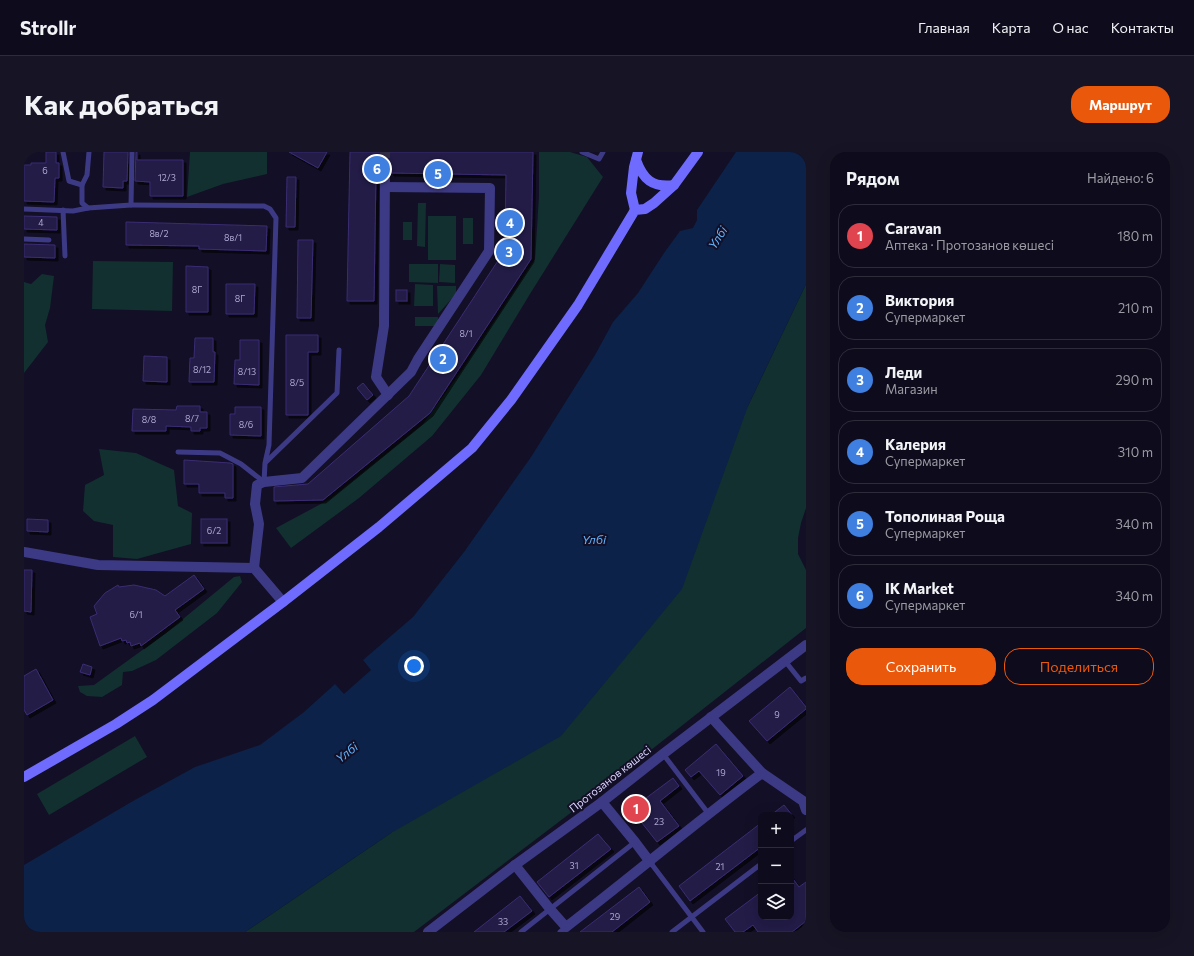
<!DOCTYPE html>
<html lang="ru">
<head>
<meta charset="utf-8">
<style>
  :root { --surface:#0e0b1c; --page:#171425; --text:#f1f3f6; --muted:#9b9ba3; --line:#2e2b3b; --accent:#ea580c }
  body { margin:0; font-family:Commissioner,sans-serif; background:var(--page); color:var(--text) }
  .controls { position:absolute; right:12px; bottom:12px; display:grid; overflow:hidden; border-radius:8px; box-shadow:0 4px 16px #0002 }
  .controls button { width:36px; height:36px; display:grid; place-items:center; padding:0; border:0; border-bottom:1px solid var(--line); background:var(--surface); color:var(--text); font:20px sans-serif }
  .you { position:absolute; left:390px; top:514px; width:14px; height:14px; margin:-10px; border:3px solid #fff; border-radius:50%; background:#1a73e8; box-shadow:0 0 0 6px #1a73e833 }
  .badge { display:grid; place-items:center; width:26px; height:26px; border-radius:50%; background:var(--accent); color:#fff; font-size:13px; font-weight:700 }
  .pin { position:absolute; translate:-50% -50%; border:2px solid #fff; box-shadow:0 1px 4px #0006 }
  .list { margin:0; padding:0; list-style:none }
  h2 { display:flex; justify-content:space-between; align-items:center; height:52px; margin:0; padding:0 16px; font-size:17px }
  h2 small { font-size:13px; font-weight:400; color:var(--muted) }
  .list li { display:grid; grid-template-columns:26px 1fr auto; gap:12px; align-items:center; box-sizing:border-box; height:64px; margin:0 8px 8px; padding:0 8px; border:1px solid var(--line); border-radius:16px }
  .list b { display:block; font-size:15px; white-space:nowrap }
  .list p { margin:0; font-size:13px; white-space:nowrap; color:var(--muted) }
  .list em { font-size:13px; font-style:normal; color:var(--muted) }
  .actions { display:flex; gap:8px; padding:12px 16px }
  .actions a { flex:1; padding:9px 0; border:1px solid var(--accent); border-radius:16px; text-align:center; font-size:14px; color:var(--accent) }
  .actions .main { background:var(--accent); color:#fff }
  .icon { flex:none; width:22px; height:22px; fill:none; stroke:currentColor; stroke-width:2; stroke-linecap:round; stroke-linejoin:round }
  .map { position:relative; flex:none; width:782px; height:780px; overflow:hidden; border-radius:16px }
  header { display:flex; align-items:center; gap:24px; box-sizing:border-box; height:56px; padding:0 20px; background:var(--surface); border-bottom:1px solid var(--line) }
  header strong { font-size:19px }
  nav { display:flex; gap:22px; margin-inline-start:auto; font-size:14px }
  .intro { display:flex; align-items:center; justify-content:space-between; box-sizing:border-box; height:96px; padding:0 24px }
  h1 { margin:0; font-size:28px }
  .button { padding:10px 18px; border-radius:16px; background:var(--accent); color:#fff; font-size:14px; font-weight:700 }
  main { display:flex; gap:24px; padding:0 24px }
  aside { flex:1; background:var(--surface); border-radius:16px; box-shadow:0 4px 16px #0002 }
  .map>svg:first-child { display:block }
  .green { fill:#12302f }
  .water { fill:#0c2248 }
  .building { fill:#241b47; stroke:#3b2d73; filter:url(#shadow) }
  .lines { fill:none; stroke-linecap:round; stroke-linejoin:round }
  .minor-tunnel { stroke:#312d47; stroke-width:10; stroke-dasharray:10 5; stroke-linecap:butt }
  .service { stroke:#3d3a85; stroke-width:5 }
  .minor { stroke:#3d3a85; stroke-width:10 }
  .tertiary { stroke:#3d3a85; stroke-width:10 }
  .secondary { stroke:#6f6bff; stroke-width:10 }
  .labels { text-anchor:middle; stroke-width:4; stroke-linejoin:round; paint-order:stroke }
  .number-label { font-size:9px; fill:#aca6d1 }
  .street-label { font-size:11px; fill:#d9d4ff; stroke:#130f26 }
  .water-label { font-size:12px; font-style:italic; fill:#62b6ff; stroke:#130f26 }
</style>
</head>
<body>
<header>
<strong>Strollr</strong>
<nav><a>Главная</a><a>Карта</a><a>О нас</a><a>Контакты</a></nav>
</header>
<div class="intro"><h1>Как добраться</h1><a class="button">Маршрут</a></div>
<main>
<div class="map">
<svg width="782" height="780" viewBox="0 0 782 780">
  <defs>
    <filter id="shadow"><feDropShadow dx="3" dy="3" stdDeviation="0" flood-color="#0009"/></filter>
  </defs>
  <rect width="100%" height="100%" fill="#130f26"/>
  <g class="green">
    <polygon points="166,0 243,0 243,22 199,32 163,45"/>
    <polygon points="515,0 546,0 563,5 579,25 506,142 457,223 408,284 335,346 267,396 252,376 306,347 399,272 438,218 511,107 515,44"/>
    <polygon points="394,51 402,51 401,95 393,94"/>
    <rect x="404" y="64" width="28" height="44"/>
    <rect x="439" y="66" width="10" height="26"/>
    <rect x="379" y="70" width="9" height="18"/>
    <polygon points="69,109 149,110 148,159 68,157"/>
    <polygon points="385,112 414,112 414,131 385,130"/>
    <polygon points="416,112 431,113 431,131 415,130"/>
    <polygon points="18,122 30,124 26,156 21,173 24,190 0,221 0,130 7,132"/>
    <polygon points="391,132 409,133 409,154 390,154"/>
    <polygon points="782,132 782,356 777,371 774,386 774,402 782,418 782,476 561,650 390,780 221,780 367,681 724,254"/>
    <polygon points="413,134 432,134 432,142 414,162"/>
    <rect x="391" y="165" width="23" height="9"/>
    <polygon points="75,297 112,301 150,318 154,354 168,361 167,392 113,407 89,405 89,373 70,369 59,359 61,333 80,323"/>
    <polygon points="216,424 218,430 193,461 132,508 108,519 99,520 98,533 78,545 63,544 56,540 54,534 70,533 142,481 210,425"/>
    <polygon points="111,584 123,605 25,663 13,642"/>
  </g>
  <polygon class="water" points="712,0 782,0 782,132 724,254 658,437 537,584 367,681 221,780 0,780 0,713 109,649 171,615 236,593 280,560 311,532 320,542 347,518 339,508 389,465 440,400 507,305 571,203 589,170 614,141 640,101 656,79 669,76 673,68 673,58"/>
  <g class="building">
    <polygon points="22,0 32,0 32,11 35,11 35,26 31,26 30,50 0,49 0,13 7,13 7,11 22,11"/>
    <polygon points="80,0 104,0 103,29 99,29 99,36 79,35"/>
    <polygon points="112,0 113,0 113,8 159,8 159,44 126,44 126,30 111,29"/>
    <polygon points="265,0 303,0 294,16"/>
    <polygon points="326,0 509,0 507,107 406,261 299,348 250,349 250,335 284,332 385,244 481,98 482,23 367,21 365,16 358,15 355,21 352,21 350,149 323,149"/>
    <polygon points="263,25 272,25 271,75 262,75"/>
    <polygon points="0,64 33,65 33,78 0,77"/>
    <polygon points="102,70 243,74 242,99 175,97 175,94 102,93"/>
    <polygon points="274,88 289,88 287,166 273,166"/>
    <polygon points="0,92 31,93 31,106 0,105"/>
    <polygon points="162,114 184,115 184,160 162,160"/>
    <polygon points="202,132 231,132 230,162 202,162"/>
    <rect x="372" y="138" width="11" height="11"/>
    <polygon points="262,183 294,183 294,200 284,200 284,263 262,263"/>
    <polygon points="171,186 189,186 189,200 191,200 190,230 165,230 166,206 170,206"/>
    <polygon points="216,188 235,188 235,233 210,232 211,208 216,208"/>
    <polygon points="120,204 143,205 143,230 119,229"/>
    <polygon points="339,231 349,243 343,248 333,236"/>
    <polygon points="153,254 176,254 176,260 183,260 183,276 176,276 176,279 167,279 167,275 142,274 142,279 108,279 109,257 152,258"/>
    <polygon points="211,255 237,255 237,284 206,283 206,262 211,262"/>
    <polygon points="160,308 206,311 209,312 209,346 201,346 201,341 175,341 175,332 160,332"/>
    <polygon points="3,367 24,368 24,380 3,379"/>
    <rect x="177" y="367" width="26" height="24"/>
    <polygon points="0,418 8,418 7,460 0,459"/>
    <polygon points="170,423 180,437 151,458 156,465 117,494 116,491 107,494 106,490 103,491 102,488 98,489 97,486 76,494 66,465 73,462 70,454 81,441 94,433 95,435 110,433 132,438 141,444"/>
    <polygon points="59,512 68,515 66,523 56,520"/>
    <polygon points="12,517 29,548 3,563 0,558 0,524"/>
    <polygon points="766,535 782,555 782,557 743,589 725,569"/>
    <polygon points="692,592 719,624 696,643 675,619 667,625 661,618"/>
    <polygon points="649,626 655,634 636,649 655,674 633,690 614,666 609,670 602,661"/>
    <polygon points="760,653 768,663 747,663"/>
    <polygon points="737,671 737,695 666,749 655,734"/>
    <polygon points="574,682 587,697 525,745 513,730"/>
    <polygon points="767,724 775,735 782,730 782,769 768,780 734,780 729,773 719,780 711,780 701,767 737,740 737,765 767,765"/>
    <polygon points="615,735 626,750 588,780 556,780"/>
    <polygon points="496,744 508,759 480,780 450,780"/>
  </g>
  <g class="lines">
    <polyline class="minor-tunnel" points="361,21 361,0"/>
    <g class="service">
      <polyline points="39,0 45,29 58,33"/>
      <polyline points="65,0 63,23 58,33 58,51 64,56 107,53 108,0"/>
      <polyline points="558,0 575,7 579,0"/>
      <polyline points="107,53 240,54 246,57 252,66 245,293 241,311 240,330"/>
      <polyline points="0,57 49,59 64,56"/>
      <polyline points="39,58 41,104"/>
      <polyline points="0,87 25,88"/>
      <polyline points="154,300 196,301 217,312 240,330"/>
      <polyline points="242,310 313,241 315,198"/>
      <polyline points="761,509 777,529 782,526"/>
      <polyline points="639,602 684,661"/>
      <polyline points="767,689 782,678"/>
      <polyline points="626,710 679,780"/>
      <polyline points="497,780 611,690"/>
      <polyline points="536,780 542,775"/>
      <polyline points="648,780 737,712"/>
    </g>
    <g class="minor">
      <polyline points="361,21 360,174 352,225 364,243"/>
      <polyline points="0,400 74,413 230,416 259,450"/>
      <polyline points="230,416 235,372 231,352 233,333 240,330 278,326 387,220 394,207 465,99 466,36 361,35"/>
      <polyline points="578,650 611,690 626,710"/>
      <path d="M491,713l35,44 16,18c66,-51 129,-104 196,-154"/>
    </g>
    <g class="tertiary">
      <polyline points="687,565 738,621 779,649 782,658"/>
      <polyline points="404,780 491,713 578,650 639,602 782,493"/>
    </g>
    <g class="secondary">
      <path d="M612,8c7,19 16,28 38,25"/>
      <polyline points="611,58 607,41 610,15 614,0"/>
      <polyline points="0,625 92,572 129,548 259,450 355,375 448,296 487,248 554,153 611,58 621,57 630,51 650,33 674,0"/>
    </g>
  </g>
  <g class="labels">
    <g class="number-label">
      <text x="21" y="22">6</text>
      <text x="143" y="29">12/3</text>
      <text x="17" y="74">4</text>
      <text x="135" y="85">8в/2</text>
      <text x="209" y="89">8в/1</text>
      <text x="173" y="141">8Г</text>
      <text x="216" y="150">8Г</text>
      <text x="442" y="185">8/1</text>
      <text x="178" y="221">8/12</text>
      <text x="223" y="223">8/13</text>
      <text x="273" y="234">8/5</text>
      <text x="168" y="270">8/7</text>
      <text x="125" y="271">8/8</text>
      <text x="222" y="276">8/6</text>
      <text x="190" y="382">6/2</text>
      <text x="112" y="466">6/1</text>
      <text x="753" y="566">9</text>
      <text x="697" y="624">19</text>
      <text x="635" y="673">23</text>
      <text x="550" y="717">31</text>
      <text x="696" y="718">21</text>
      <text x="591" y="768">29</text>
      <text x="479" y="773">33</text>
    </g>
    <g class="street-label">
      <text transform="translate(586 627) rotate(-38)" y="4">Протозанов көшесі</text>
    </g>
    <g class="water-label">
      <text transform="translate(694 86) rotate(-58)" y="4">Үлбі</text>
      <text x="570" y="392">Үлбі</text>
      <text transform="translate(323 601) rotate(-38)" y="4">Үлбі</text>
    </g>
  </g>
</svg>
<div class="controls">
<button>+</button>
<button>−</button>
<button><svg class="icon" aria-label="layers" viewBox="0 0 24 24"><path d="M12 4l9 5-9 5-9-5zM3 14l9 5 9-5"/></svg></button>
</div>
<div class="you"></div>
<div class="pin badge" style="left:612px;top:657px;background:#e0444e">1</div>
<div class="pin badge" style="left:419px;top:207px;background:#3f7fe0">2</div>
<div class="pin badge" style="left:485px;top:100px;background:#3f7fe0">3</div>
<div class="pin badge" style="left:486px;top:71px;background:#3f7fe0">4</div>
<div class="pin badge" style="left:414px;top:22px;background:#3f7fe0">5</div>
<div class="pin badge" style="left:353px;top:17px;background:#3f7fe0">6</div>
</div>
<aside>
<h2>Рядом<small>Найдено: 6</small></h2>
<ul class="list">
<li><span class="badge" style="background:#e0444e">1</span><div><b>Caravan</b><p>Аптека · Протозанов көшесі</p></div><em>180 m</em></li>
<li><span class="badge" style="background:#3f7fe0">2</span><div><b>Виктория</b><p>Супермаркет</p></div><em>210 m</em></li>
<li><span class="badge" style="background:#3f7fe0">3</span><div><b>Леди</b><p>Магазин</p></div><em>290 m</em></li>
<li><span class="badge" style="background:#3f7fe0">4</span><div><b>Калерия</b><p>Супермаркет</p></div><em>310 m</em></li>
<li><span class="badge" style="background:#3f7fe0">5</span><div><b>Тополиная Роща</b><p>Супермаркет</p></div><em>340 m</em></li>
<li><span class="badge" style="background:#3f7fe0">6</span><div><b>IK Market</b><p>Супермаркет</p></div><em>340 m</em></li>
</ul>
<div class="actions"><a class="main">Сохранить</a><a>Поделиться</a></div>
</aside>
</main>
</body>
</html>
